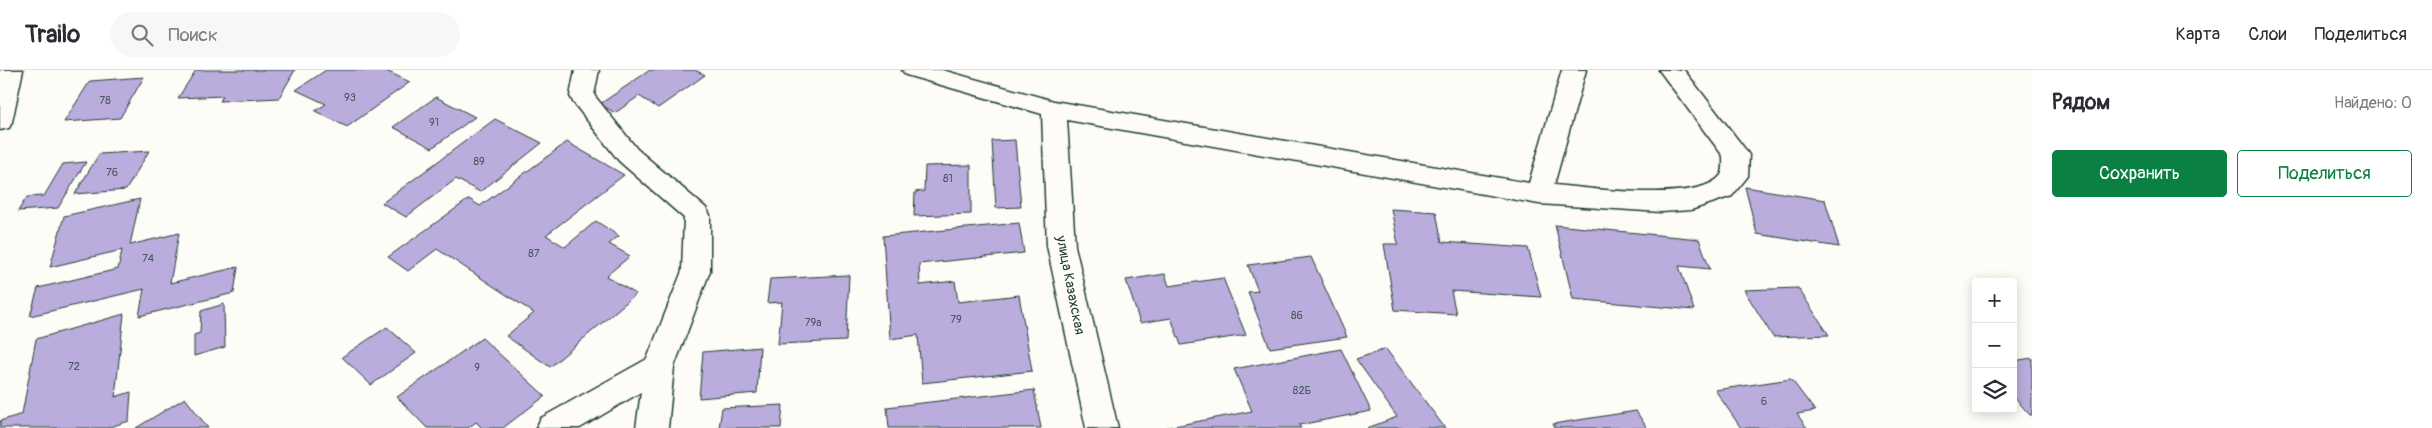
<!DOCTYPE html>
<html lang="ru">
<head>
<meta charset="utf-8">
<style>
  :root { --surface:#fff; --page:#f7f7f7; --text:#2b2b33; --muted:#7c7c81; --line:#e1e1e2; --accent:#0b8043 }
  body { margin:0; font-family:Pangolin,sans-serif; background:var(--page); color:var(--text) }
  .controls { position:absolute; right:15px; bottom:15px; display:grid; overflow:hidden; border-radius:5px; box-shadow:0 2px 12px #0003 }
  .controls button { width:45px; height:45px; display:grid; place-items:center; padding:0; border:0; border-bottom:1px solid var(--line); background:var(--surface); color:var(--text); font:25px sans-serif }
  .list { margin:0; padding:0; list-style:none }
  h2 { display:flex; justify-content:space-between; align-items:center; height:65px; margin:0; padding:0 20px; font-size:21px }
  h2 small { font-size:16px; font-weight:400; color:var(--muted) }
  .actions { display:flex; gap:10px; padding:15px 20px }
  .actions a { flex:1; padding:11px 0; border:1px solid var(--accent); border-radius:5px; text-align:center; font-size:18px; color:var(--accent) }
  .actions .main { background:var(--accent); color:#fff }
  .icon { flex:none; width:28px; height:28px; fill:none; stroke:currentColor; stroke-width:2; stroke-linecap:round; stroke-linejoin:round }
  .map { position:relative; flex:none; width:2032px; height:358px; overflow:hidden }
  header { display:flex; align-items:center; gap:30px; box-sizing:border-box; height:70px; padding:0 25px; background:var(--surface); border-bottom:1px solid var(--line) }
  header strong { font-size:24px }
  nav { display:flex; gap:28px; margin-inline-start:auto; font-size:18px }
  .search { width:350px; height:45px; background:var(--page); display:flex; align-items:center; gap:12px; box-sizing:border-box; padding:0 18px; border-radius:28px; color:var(--muted); font-size:19px }
  main { display:flex }
  aside { flex:1; background:var(--surface) }
  .map>svg:first-child { display:block }
  .building { fill:#baacdc; stroke:#1f3d34 }
  .lines { fill:none; stroke-linecap:round; stroke-linejoin:round }
  .minor-casing { stroke:#1f3d34; stroke-width:3 }
  .minor { fill:#fdfcf7; fill-rule:evenodd }
  .labels { text-anchor:middle; stroke-width:4.5; stroke-linejoin:round; paint-order:stroke }
  .number-label { font-size:11px; fill:#46595e }
  .street-label { font-size:14px; fill:#1f3d34; stroke:#fdfcf7 }
</style>
</head>
<body>
<header>
<strong>Trailo</strong>
<div class="search"><svg class="icon" aria-label="search" viewBox="0 0 24 24"><circle cx="10" cy="10" r="6"/><path d="M15 15l6 6"/></svg>Поиск</div>
<nav><a>Карта</a><a>Слои</a><a>Поделиться</a></nav>
</header>
<main>
<div class="map">
<svg width="2032" height="358" viewBox="0 0 2032 358">
  <rect width="100%" height="100%" fill="#fdfcf7"/>
  <filter id="ink" filterUnits="userSpaceOnUse"><feTurbulence type="fractalNoise" baseFrequency=".02" numOctaves="2"/><feDisplacementMap in="SourceGraphic" scale="10" xChannelSelector="R" yChannelSelector="G"/><feConvolveMatrix kernelMatrix="1 2 1 2 8 2 1 2 1" color-interpolation-filters="sRGB"/></filter>
  <g filter="url(#ink)">
    <g class="building">
      <polygon points="196,0 295,0 279,28 220,31 223,26 178,28"/>
      <polygon points="326,0 384,0 410,12 347,57 315,41 326,34 296,20"/>
      <polygon points="650,0 695,0 705,5 658,38 639,26 615,43 600,34"/>
      <polygon points="144,7 120,48 64,52 90,11"/>
      <polygon points="436,27 475,47 432,78 393,57"/>
      <polygon points="495,49 542,73 480,122 456,109 406,147 382,133"/>
      <polygon points="1015,70 1021,137 996,138 992,71"/>
      <polygon points="567,72 624,105 546,165 565,177 596,151 619,166 609,174 630,186 606,206 636,224 550,297 506,266 534,243 437,179 408,201 388,187 469,129 480,136"/>
      <polygon points="149,81 126,120 75,124 99,84"/>
      <polygon points="86,92 58,138 18,141 27,127 44,126 63,94"/>
      <polygon points="971,95 971,144 914,146 915,122 924,121 925,96"/>
      <polygon points="1745,117 1825,130 1839,177 1757,164"/>
      <polygon points="140,129 130,175 179,163 170,213 238,197 234,223 139,246 144,219 30,246 38,218 118,199 122,180 50,197 64,146"/>
      <polygon points="1391,139 1436,142 1442,172 1528,178 1541,227 1451,221 1456,244 1395,240 1384,174 1398,174"/>
      <polygon points="1019,153 1024,183 919,194 920,215 955,211 958,232 1019,225 1032,301 922,313 918,265 890,269 883,166"/>
      <polygon points="1555,155 1699,169 1710,199 1679,196 1694,240 1573,229"/>
      <polygon points="1311,187 1347,267 1270,278 1248,222 1258,221 1248,195"/>
      <polygon points="1165,204 1169,216 1223,208 1246,265 1181,275 1171,248 1140,253 1126,210"/>
      <polygon points="849,205 846,271 778,274 782,232 767,233 770,209"/>
      <polygon points="1798,218 1829,265 1773,267 1744,220"/>
      <polygon points="224,234 225,277 194,286 194,265 200,263 201,241"/>
      <polygon points="124,244 115,327 131,322 129,351 107,358 0,358 0,351 22,344 36,269"/>
      <polygon points="387,257 416,283 371,315 342,287"/>
      <polygon points="482,268 545,326 503,358 482,358 476,352 468,358 427,358 397,327"/>
      <polygon points="760,277 757,323 699,328 703,282"/>
      <polygon points="1341,279 1371,341 1299,355 1301,358 1164,358 1252,341 1234,299"/>
      <polygon points="1386,279 1445,358 1367,358 1397,347 1356,289"/>
      <polygon points="2032,288 2032,345 2030,345 2013,326 2013,291"/>
      <polygon points="1791,309 1815,341 1797,344 1807,358 1741,358 1715,320"/>
      <polygon points="1034,320 1041,358 889,358 887,337"/>
      <polygon points="185,328 208,358 136,358"/>
      <polygon points="783,335 781,358 719,358 722,338"/>
      <polygon points="1636,341 1647,358 1555,358 1553,354"/>
    </g>
    <g class="lines">
      <g class="minor-casing">
        <g id="minor">
          <polygon points="0,0 23,0 12,52 9,58 0,60"/>
          <polygon points="575,0 599,0 594,25 637,79 706,138 710,145 710,201 674,297 668,358 636,358 641,322 580,358 536,358 541,348 647,289 682,201 684,148 619,91 573,32 570,26"/>
          <path d="M902,0h40l112,31 475,82 33,-113h24l-32,115c34,3 146,19 167,-10 3,-5 2,-13 2,-19l-64,-86h25l61,79 4,6 -1,21 -16,20 -41,14 -30,2 -122,-8 -472,-84 8,126 43,182h-32l-39,-182 -5,-132 -136,-39z"/>
        </g>
      </g>
      <use href="#minor" class="minor"/>
    </g>
  </g>
  <g class="labels">
    <g class="number-label">
      <text x="350" y="31">93</text>
      <text x="105" y="34">78</text>
      <text x="434" y="56">91</text>
      <text x="479" y="95">89</text>
      <text x="112" y="106">76</text>
      <text x="948" y="112">81</text>
      <text x="534" y="187">87</text>
      <text x="148" y="192">74</text>
      <text x="1297" y="249">86</text>
      <text x="956" y="253">79</text>
      <text x="813" y="256">79а</text>
      <text x="74" y="300">72</text>
      <text x="477" y="301">9</text>
      <text x="1302" y="324">82Б</text>
      <text x="1764" y="335">6</text>
    </g>
    <g class="street-label">
      <text transform="translate(1071 215) rotate(79)" y="5">улица Казахская</text>
    </g>
  </g>
</svg>
<div class="controls">
<button>+</button>
<button>−</button>
<button><svg class="icon" aria-label="layers" viewBox="0 0 24 24"><path d="M12 4l9 5-9 5-9-5zM3 14l9 5 9-5"/></svg></button>
</div>
</div>
<aside>
<h2>Рядом<small>Найдено: 0</small></h2>
<ul class="list">
</ul>
<div class="actions"><a class="main">Сохранить</a><a>Поделиться</a></div>
</aside>
</main>
</body>
</html>
